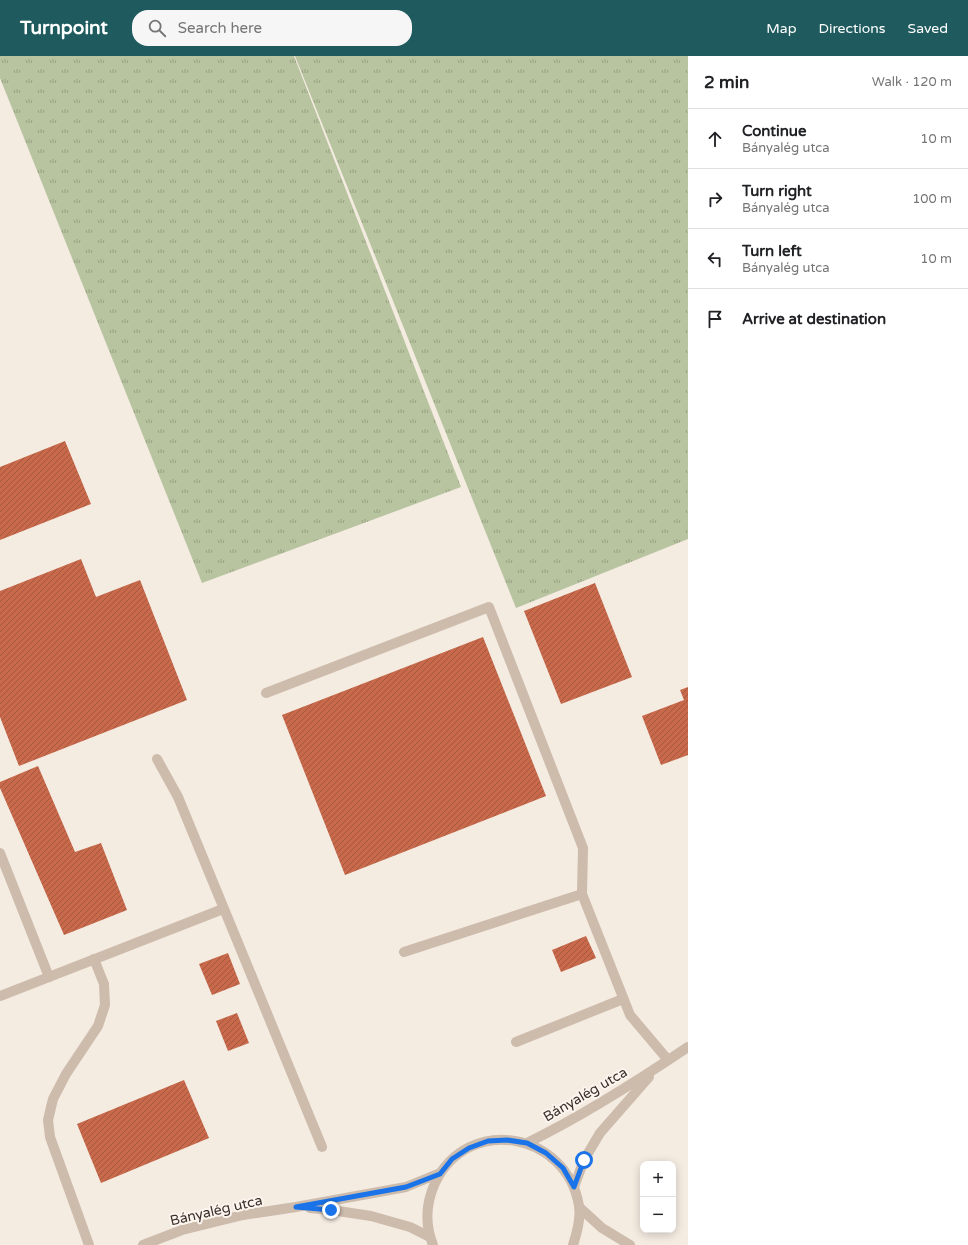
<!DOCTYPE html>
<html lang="en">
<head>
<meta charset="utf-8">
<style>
  :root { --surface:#fff; --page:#f6f6f6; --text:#202124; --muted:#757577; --line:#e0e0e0; --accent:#1f5a5e }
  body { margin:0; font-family:"Varela Round",sans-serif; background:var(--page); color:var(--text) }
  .controls { position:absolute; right:12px; bottom:12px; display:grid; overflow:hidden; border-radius:8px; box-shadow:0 2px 10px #0003 }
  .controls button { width:36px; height:36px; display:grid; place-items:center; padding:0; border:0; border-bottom:1px solid var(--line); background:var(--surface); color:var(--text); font:20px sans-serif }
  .stop { position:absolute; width:12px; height:12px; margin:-9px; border:3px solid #1a73e8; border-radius:50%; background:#fff }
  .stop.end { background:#1a73e8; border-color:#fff; box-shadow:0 1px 4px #0008 }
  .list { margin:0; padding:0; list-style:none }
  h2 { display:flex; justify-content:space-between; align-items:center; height:52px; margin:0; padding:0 16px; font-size:17px }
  h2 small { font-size:13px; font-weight:400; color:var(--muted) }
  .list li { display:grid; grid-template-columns:26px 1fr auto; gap:12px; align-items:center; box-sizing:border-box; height:60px; padding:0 16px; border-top:1px solid var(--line) }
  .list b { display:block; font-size:15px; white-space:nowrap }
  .list p { margin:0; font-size:13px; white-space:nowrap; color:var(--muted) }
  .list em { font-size:13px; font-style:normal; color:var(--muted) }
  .icon { flex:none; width:22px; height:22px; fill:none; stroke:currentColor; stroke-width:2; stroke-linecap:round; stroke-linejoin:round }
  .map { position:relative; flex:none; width:688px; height:1189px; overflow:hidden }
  header { display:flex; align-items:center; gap:24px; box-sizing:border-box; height:56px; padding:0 20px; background:var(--accent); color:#fff }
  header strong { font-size:19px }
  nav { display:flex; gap:22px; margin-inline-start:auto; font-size:14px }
  .search { width:280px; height:36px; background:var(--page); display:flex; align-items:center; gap:10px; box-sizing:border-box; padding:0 14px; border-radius:16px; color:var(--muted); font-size:15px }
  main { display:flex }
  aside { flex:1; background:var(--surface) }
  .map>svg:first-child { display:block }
  .grass { fill:url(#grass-tufts) }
  .building { fill:url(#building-hatch) }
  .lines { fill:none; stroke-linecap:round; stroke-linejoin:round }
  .service { stroke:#cdbbac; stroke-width:10 }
  .minor { stroke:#cdbbac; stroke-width:10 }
  .tertiary { stroke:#cdbbac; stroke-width:10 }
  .route { stroke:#1a73e8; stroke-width:5 }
  .labels { text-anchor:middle; stroke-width:4; stroke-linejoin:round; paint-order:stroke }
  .street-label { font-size:14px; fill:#3b302b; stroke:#fbf5ee }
</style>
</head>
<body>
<header>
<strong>Turnpoint</strong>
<div class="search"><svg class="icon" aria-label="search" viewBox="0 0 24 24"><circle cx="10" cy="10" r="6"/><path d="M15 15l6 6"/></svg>Search here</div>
<nav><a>Map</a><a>Directions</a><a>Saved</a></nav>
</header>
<main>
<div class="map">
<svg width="688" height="1189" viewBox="0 0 688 1189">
  <defs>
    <pattern id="grass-tufts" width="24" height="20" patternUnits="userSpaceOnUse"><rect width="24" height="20" fill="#b8c4a0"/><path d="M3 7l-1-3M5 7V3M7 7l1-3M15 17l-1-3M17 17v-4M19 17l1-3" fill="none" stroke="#97a083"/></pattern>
    <pattern id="building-hatch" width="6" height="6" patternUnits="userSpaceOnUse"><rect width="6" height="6" fill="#c8694b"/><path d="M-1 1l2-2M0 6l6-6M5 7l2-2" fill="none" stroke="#a4573f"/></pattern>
  </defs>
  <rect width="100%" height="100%" fill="#f4ebe1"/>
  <g class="grass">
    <polygon points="0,0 294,0 461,431 202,527 0,22"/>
    <polygon points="295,0 688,0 688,483 516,552"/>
  </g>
  <g class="building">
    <polygon points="65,385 91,448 0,484 0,411"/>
    <polygon points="81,503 96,541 140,524 187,644 19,710 0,661 0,535"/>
    <polygon points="595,527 632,621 561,648 524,555"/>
    <polygon points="483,581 546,740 345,819 282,659"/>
    <polygon points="688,631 688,699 661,709 642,660 684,644 680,634"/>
    <polygon points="38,710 75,796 101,787 127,854 64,879 0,732 0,726"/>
    <polygon points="586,880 596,902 561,916 552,894"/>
    <polygon points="228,897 240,928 212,939 199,908"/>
    <polygon points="237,957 249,987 228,995 216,965"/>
    <polygon points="184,1024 209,1082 101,1127 77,1068"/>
  </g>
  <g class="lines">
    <g class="service">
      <polyline points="266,637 489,551 583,792 582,838 630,959 668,1004"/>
      <polyline points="157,703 178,741 322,1091"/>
      <polyline points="0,797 49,921"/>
      <polyline points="404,896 582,838"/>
      <polyline points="0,940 223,853"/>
      <polyline points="516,986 623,943"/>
      <polyline points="89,1189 50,1081 48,1064 53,1043 66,1018 98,970 105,949 104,928 94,903"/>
    </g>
    <g class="minor">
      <path d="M527,1087c56,-27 109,-61 161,-96"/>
      <polyline points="574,1131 584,1104 600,1077 649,1021"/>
    </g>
    <g class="tertiary">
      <polyline points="579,1151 602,1172 630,1189"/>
      <polyline points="310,1152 331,1154 371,1160 410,1171 430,1181"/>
      <polyline points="143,1189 182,1174 243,1159 296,1151 406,1131 440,1117"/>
      <path d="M433,1189c-8,-20 -7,-42 2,-62 33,-69 132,-51 144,23 2,13 -2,27 -6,39"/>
    </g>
  </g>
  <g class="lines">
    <polyline class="route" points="331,1154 296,1151 406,1131 440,1118 452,1103 469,1092 488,1085 507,1084 527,1087 546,1097 563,1112 574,1131 584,1104"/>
  </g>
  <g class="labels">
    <g class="street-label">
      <text transform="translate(585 1038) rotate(-30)" y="5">Bányalég utca</text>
      <text transform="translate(216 1154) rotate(-13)" y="5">Bányalég utca</text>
    </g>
  </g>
</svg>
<div class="controls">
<button>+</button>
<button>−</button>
</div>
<div class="stop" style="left:584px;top:1104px"></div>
<div class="stop end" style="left:331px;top:1154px"></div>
</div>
<aside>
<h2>2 min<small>Walk · 120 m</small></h2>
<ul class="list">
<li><svg class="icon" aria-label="ahead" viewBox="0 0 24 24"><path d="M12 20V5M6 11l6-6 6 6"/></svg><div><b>Continue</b><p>Bányalég utca</p></div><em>10 m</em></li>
<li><svg class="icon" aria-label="right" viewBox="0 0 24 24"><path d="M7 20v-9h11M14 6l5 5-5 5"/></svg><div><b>Turn right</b><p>Bányalég utca</p></div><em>100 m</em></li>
<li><svg class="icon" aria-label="left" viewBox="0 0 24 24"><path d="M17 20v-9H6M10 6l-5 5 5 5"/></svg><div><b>Turn left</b><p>Bányalég utca</p></div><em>10 m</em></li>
<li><svg class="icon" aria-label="arrive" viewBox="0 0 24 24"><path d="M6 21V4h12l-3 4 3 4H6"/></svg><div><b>Arrive at destination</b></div></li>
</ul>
</aside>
</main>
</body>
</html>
